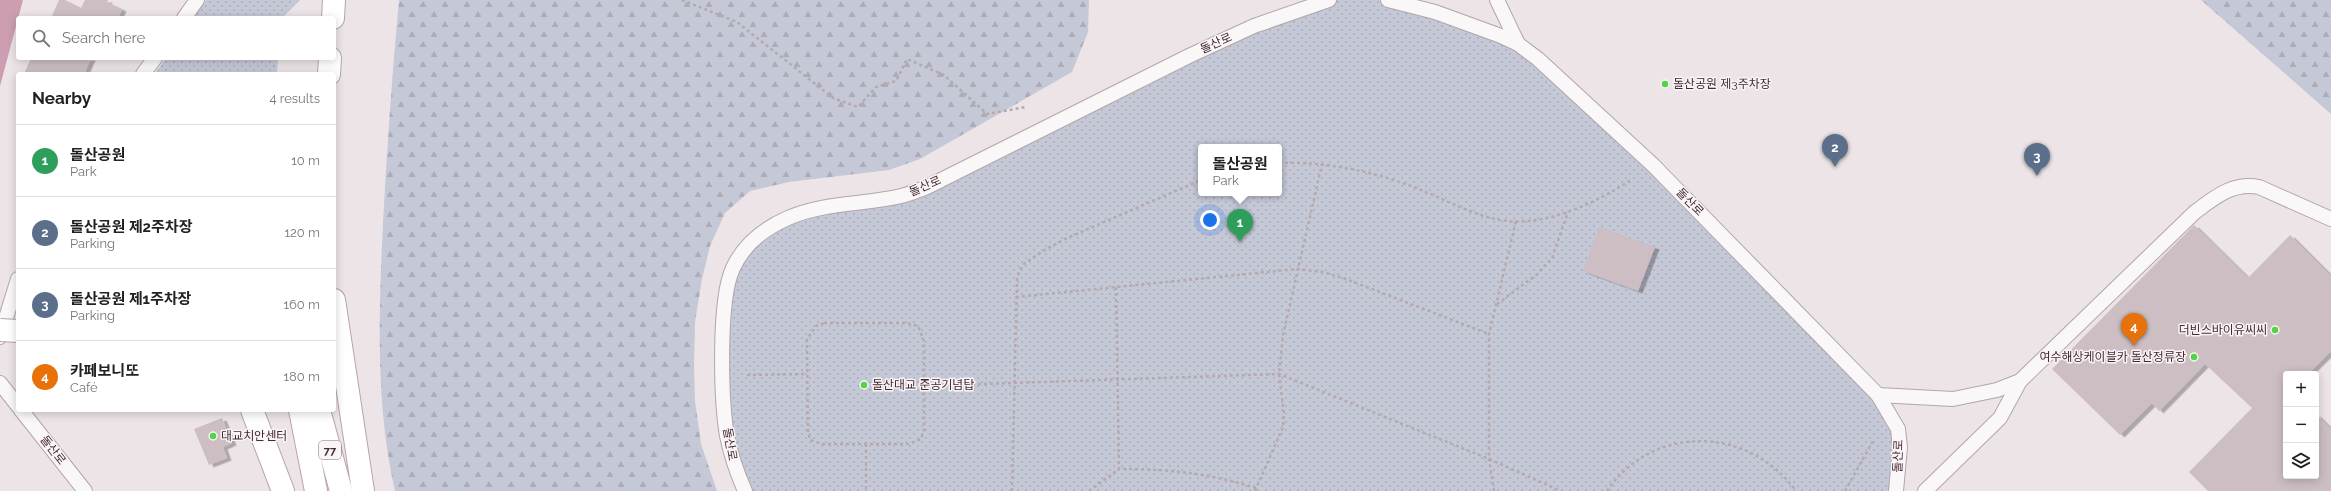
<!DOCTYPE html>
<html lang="en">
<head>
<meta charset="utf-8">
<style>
  :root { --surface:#fff; --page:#f6f6f6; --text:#222; --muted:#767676; --line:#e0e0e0; --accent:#377232 }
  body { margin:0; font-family:Raleway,"Noto Sans KR",sans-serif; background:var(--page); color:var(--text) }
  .controls { position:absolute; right:12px; bottom:12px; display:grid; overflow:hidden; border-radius:4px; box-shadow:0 2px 10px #0003 }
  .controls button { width:36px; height:36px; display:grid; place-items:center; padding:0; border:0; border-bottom:1px solid var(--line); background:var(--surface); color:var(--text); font:20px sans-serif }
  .you { position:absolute; left:1210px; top:220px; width:14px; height:14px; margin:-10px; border:3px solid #fff; border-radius:50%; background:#1a73e8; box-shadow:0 0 0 6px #1a73e833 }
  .badge { display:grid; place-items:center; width:26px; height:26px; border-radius:50%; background:var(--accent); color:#fff; font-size:13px; font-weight:700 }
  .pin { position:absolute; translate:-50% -33px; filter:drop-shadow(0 1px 2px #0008) }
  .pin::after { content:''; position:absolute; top:21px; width:14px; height:12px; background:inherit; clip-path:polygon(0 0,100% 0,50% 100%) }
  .popup { position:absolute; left:1198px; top:144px; width:84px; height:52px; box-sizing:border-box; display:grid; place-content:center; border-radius:4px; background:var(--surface); filter:drop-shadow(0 1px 3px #0005); font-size:13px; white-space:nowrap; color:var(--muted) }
  .popup b { font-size:15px; color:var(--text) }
  .popup::after { content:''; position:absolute; left:50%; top:100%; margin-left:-8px; border:8px solid transparent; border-top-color:var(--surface) }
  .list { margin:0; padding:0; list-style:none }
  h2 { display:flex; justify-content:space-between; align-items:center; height:52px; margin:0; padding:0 16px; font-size:17px }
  h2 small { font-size:13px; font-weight:400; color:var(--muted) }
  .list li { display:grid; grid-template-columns:26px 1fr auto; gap:12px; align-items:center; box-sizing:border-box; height:72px; padding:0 16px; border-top:1px solid var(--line) }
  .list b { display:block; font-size:15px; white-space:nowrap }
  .list p { margin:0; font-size:13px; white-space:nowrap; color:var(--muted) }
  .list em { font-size:13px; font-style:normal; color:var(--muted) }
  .icon { flex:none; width:22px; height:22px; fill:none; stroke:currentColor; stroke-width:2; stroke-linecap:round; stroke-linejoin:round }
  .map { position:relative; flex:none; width:2331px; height:491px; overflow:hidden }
  .search { position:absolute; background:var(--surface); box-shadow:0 2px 10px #0003; left:16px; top:16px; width:320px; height:44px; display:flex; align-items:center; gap:10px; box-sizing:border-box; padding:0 14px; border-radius:4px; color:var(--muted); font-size:15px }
  .panel { position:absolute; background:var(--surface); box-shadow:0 2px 10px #0003; left:16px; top:72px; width:320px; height:340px; border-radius:4px }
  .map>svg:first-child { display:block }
  .forest { fill:url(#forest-firs) }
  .park { fill:url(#park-dots); fill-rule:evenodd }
  .water { fill:#cd9eb1 }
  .building { fill:#ccbec2; filter:url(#shadow) }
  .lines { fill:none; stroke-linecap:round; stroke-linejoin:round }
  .lane-casing { stroke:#b4a5a9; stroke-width:16 }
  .secondary-casing { stroke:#b4a5a9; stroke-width:24 }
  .primary-casing { stroke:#b8a2aa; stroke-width:24 }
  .path { stroke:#b6a9ad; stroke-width:2.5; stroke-dasharray:3 3; stroke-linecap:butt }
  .lane { stroke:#faf7f8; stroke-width:14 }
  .secondary { stroke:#fff; stroke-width:22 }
  .primary { stroke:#fff; stroke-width:22 }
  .primary-bridge-casing { stroke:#b8a2aa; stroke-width:24; stroke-linecap:butt }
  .primary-bridge { stroke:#fff; stroke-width:22 }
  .poi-dot { fill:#51d446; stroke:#f9f4f6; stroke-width:1.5 }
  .labels { text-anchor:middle; stroke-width:3; stroke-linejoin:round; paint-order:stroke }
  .shield { fill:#f9f4f6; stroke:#7c676d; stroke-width:1 }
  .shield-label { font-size:11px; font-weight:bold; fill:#462a32 }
  .street-label { font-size:12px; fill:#462a32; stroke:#f9f4f6 }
  .poi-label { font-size:12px; fill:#462a32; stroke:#f9f4f6; text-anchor:start }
</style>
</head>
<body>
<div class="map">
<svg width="2331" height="491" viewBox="0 0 2331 491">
  <defs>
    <pattern id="forest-firs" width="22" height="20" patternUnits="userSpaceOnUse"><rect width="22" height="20" fill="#c5c8d6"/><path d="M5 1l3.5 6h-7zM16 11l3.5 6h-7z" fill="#abacb8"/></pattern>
    <pattern id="park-dots" width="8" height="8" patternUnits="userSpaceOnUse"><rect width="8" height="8" fill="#c5c8d6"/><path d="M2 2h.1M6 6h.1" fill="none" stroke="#abacb8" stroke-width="1.8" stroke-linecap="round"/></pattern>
    <filter id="shadow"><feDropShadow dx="4.5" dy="2.5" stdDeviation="0" flood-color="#0004"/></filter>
  </defs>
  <rect width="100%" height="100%" fill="#ece4e6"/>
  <g class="forest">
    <path d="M399,0h690l-1,32 -16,40 -152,87 -31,11 -100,12 -39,9 -25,22 -15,33 -8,33 -7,43 -1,42 1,37 6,43 16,47h-322c-20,-87 -16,-180 -12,-268 4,-74 9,-149 16,-223z"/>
    <polygon points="2201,0 2331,0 2331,114"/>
  </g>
  <g class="park">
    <polygon points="206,0 300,0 282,18 193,18"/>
    <path d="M1329,0h59l25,5 125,54 340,336 20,34 -2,62h-1151l-18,-56 1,-153 42,-55 130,-31 200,-96zM1201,147h78v46h-78z"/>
    <polygon points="166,58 278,58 277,74 155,74"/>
  </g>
  <polygon class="water" points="0,0 23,0 0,86"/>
  <g class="building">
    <polygon points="59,0 65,0 81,8 85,0 108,0 107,2 122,9 118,18 51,18"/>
    <polygon points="31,58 91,58 84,74 24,74"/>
    <polygon points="2194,225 2248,278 2290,235 2331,276 2331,351 2308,374 2286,374 2286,476 2316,476 2316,414 2331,429 2331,491 2208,491 2189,472 2252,408 2205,364 2159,411 2152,403 2120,435 2052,369"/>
    <polygon points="1599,227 1655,247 1638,291 1583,271"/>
    <polygon points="222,418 232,443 223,447 227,458 209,465 194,429"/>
  </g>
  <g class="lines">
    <g class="lane-casing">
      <g id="lane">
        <polyline points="1388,0 1435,12 1501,36 1518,44 1538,59 1654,166 1878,395 1898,429 1900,447 1896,491"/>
        <polyline points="1497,0 1518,44"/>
        <polyline points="184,18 197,0"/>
        <polyline points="143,74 155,58"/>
        <polyline points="0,337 18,279"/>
        <path d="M2020,381l175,-169c20,-15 38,-30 64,-25l72,32"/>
        <polyline points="0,383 18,406"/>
        <polyline points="1878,395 1953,399 1997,390 2020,381 2000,418 1925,491"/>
        <polyline points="21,410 85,491"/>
        <path d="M745,491c-8,-18 -14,-35 -18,-55 -6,-36 -9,-136 6,-168 11,-24 32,-40 55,-50 36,-16 76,-13 113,-22 9,-2 18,-6 26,-9l264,-132 63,-29 75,-26"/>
      </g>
    </g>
    <g class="secondary-casing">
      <g id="secondary">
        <polyline points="333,18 334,0"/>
        <polyline points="329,74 330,58"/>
      </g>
    </g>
    <g class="primary-casing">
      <g id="primary">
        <polyline points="334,300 363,491"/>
        <polyline points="252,410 283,491"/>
        <polyline points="300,410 316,491"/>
        <polyline points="319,410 341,491"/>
      </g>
    </g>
    <g class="path">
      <polyline points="682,0 737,22 833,98 858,107 876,87 896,81 907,59 944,75 987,114 1026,107"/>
      <path d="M1279,163c47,-2 98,9 142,27 25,10 52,25 79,30 43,8 96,-17 131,-40"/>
      <path d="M1116,287l3,182c51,0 88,4 137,19"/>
      <polyline points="1016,297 1297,269 1323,272 1343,278 1489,334"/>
      <polyline points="1497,304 1536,275 1552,258 1568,212"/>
      <polygon points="824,323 907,323 918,326 924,341 924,430 921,439 909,444 822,444 810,440 808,432 807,339 816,326"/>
      <polyline points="747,375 807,374"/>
      <polyline points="924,386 1279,374 1489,459 1561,491"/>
      <polyline points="866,444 866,491"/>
      <polyline points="1012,491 1017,280 1019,271 1025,263 1043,251 1065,239 1201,180"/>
      <polyline points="1089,491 1119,469"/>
      <polyline points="1255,491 1283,427 1284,414 1279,374 1283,335 1322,164"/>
      <polyline points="1494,491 1489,459 1489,334 1516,221"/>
      <path d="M1607,491c46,-68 142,-65 189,0"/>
      <polyline points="1845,491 1873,441"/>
    </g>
    <use href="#lane" class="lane"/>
    <use href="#secondary" class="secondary"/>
    <use href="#primary" class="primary"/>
    <g class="primary-bridge-casing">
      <polyline id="primary-bridge" points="0,330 18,331"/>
    </g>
    <use href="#primary-bridge" class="primary-bridge"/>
  </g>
  <g class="poi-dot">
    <circle cx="1665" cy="84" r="4"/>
    <circle cx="2275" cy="330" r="4"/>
    <circle cx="2194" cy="357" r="4"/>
    <circle cx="864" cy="385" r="4"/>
    <circle cx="213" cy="436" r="4"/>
  </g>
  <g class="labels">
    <rect class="shield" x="319" y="441" width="22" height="18" rx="3"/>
    <g class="shield-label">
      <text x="330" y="454">77</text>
    </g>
    <g class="street-label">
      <text transform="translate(1216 43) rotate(-24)" y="4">돌산로</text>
      <text transform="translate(925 186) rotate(-23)" y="4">돌산로</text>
      <text transform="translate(1690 202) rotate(45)" y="4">돌산로</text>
      <text transform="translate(730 444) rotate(80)" y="4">돌산로</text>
      <text transform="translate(53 450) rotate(52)" y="4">돌산로</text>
      <text transform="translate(1898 456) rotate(-88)" y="4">돌산로</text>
    </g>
    <g class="poi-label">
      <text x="1673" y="88">돌산공원 제3주차장</text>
      <text x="2267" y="334" text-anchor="end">더빈스바이유씨씨</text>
      <text x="2186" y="361" text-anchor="end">여수해상케이블카 돌산정류장</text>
      <text x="872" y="389">돌산대교 준공기념탑</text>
      <text x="221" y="440">대교치안센터</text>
    </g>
  </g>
</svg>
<div class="controls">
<button>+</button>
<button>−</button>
<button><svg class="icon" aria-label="layers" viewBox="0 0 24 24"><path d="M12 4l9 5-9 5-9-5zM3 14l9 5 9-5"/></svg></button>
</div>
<div class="you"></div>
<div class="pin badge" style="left:1240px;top:242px;background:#2e9e5b">1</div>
<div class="popup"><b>돌산공원</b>Park</div>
<div class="pin badge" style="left:1835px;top:167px;background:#5c6f8a">2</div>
<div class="pin badge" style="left:2037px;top:176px;background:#5c6f8a">3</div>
<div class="pin badge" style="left:2134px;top:346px;background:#e8710a">4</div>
<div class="search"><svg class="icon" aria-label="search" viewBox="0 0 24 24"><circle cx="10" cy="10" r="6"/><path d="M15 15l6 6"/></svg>Search here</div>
<section class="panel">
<h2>Nearby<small>4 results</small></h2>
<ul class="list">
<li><span class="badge" style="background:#2e9e5b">1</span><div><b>돌산공원</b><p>Park</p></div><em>10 m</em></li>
<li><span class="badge" style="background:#5c6f8a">2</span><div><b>돌산공원 제2주차장</b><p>Parking</p></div><em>120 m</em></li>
<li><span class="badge" style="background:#5c6f8a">3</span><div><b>돌산공원 제1주차장</b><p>Parking</p></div><em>160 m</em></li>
<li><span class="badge" style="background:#e8710a">4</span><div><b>카페보니또</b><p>Café</p></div><em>180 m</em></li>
</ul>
</section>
</div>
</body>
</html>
